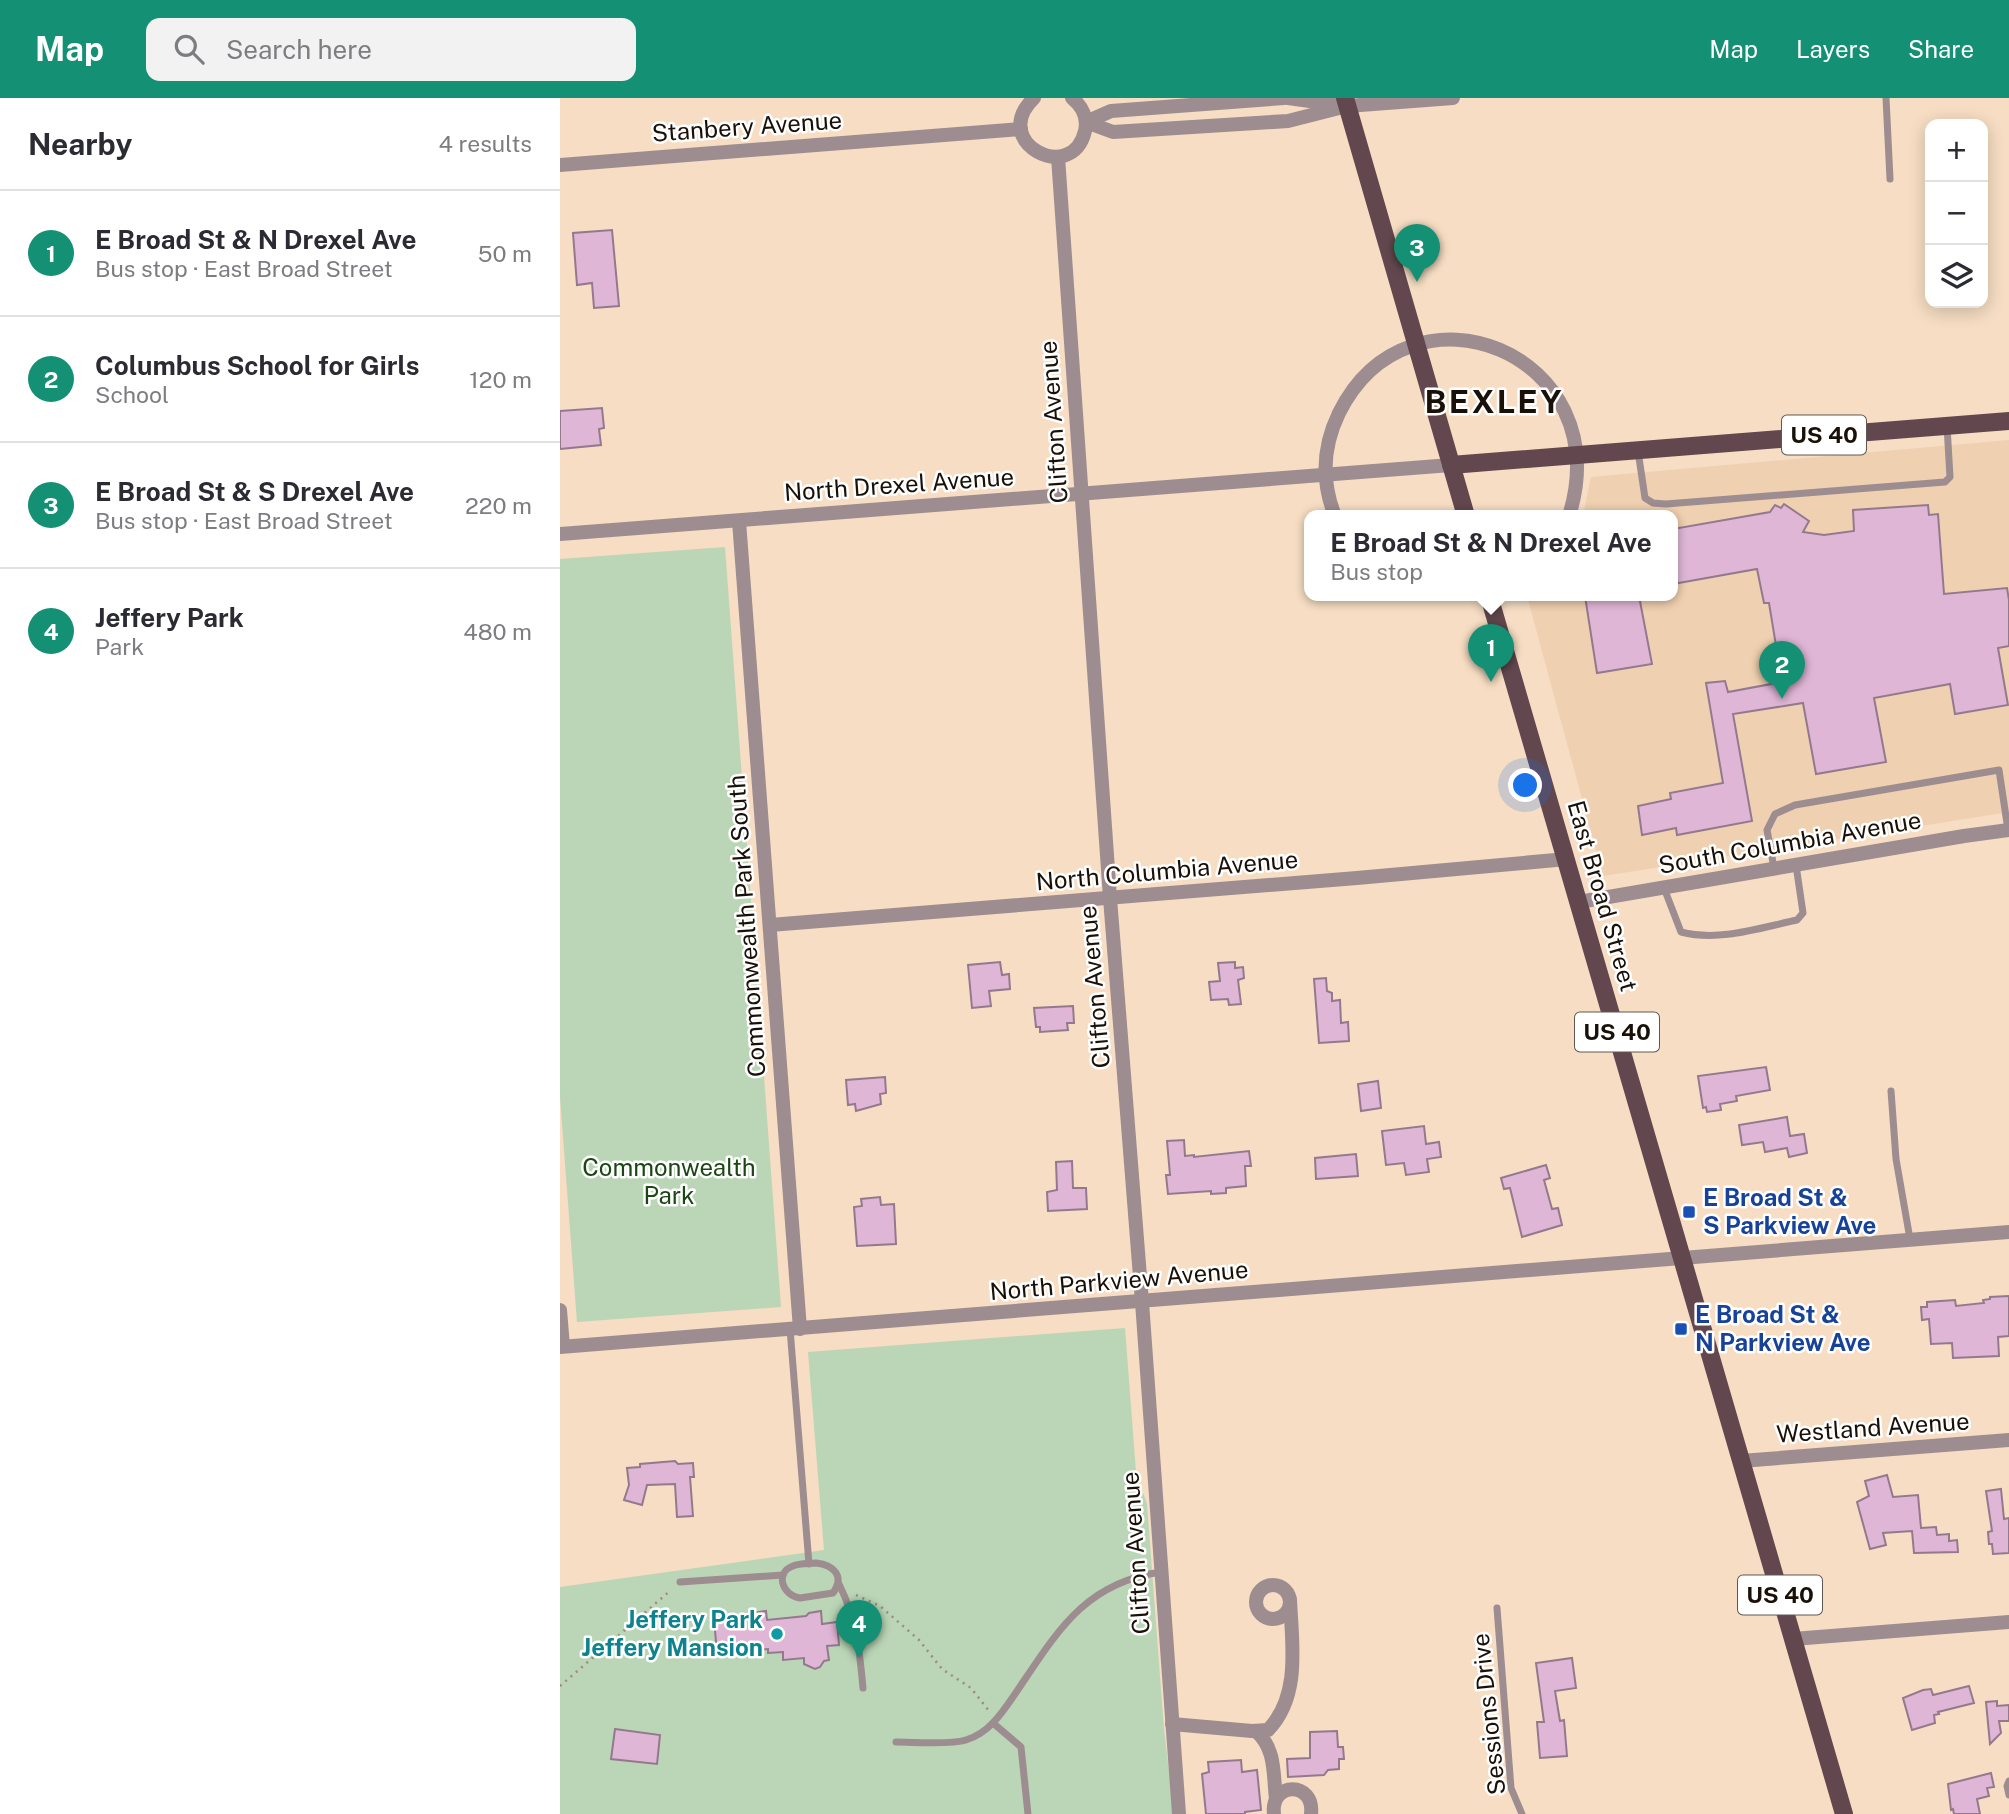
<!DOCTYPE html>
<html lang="en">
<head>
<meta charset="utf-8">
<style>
  :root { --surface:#fff; --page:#f2f2f3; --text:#2b2b33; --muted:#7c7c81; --line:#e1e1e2; --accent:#149075 }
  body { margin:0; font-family:"Public Sans",sans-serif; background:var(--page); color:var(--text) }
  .controls { position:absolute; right:21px; top:21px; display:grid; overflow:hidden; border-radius:14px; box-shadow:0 4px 18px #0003 }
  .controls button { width:63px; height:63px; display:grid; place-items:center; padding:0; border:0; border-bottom:2px solid var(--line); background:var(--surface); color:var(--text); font:35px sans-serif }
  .you { position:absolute; left:966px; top:688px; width:24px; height:24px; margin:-18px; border:5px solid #fff; border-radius:50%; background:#1a73e8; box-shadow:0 0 0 10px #1a73e833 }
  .badge { display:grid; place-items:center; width:46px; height:46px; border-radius:50%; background:var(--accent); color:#fff; font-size:23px; font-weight:700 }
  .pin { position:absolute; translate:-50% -58px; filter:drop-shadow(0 2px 4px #0008) }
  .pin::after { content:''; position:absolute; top:37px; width:24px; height:21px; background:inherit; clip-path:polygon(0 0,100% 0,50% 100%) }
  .popup { position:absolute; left:744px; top:412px; width:374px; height:91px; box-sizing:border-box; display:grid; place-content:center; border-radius:14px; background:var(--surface); filter:drop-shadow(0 2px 5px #0005); font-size:23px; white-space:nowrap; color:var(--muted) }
  .popup b { font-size:26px; color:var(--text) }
  .popup::after { content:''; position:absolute; left:50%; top:100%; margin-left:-14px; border:14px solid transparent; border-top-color:var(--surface) }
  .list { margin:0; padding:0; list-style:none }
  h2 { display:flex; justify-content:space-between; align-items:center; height:91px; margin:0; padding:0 28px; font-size:30px }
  h2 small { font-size:23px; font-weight:400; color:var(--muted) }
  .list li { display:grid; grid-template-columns:46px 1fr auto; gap:21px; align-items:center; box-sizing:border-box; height:126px; padding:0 28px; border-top:2px solid var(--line) }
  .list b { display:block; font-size:26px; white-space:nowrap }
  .list p { margin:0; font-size:23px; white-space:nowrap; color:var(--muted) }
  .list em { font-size:23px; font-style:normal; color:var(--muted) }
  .icon { flex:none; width:38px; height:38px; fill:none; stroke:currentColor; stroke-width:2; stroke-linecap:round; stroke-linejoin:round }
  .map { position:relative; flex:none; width:1449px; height:1716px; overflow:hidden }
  header { display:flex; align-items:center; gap:42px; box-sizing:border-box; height:98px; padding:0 35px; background:var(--accent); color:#fff }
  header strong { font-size:33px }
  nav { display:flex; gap:38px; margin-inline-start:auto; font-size:24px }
  .search { width:490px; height:63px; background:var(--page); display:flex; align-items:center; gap:18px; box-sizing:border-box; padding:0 24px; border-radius:14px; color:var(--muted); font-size:26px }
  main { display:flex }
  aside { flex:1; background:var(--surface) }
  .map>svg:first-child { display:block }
  .built { fill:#efd0b0 }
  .green { fill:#bad6b6 }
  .building { fill:#e0b6d6; stroke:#94798e; stroke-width:2 }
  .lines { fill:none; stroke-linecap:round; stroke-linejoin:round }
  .path { stroke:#9f8c79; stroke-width:2.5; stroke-dasharray:2 5; stroke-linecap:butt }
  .service { stroke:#9d8d90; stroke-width:7 }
  .minor { stroke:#9d8d90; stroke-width:14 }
  .primary { stroke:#62474e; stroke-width:18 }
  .transit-dot { fill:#1a4fb4; stroke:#fff; stroke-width:2.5 }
  .culture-dot { fill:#0f9aa8; stroke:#fff; stroke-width:2.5 }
  .labels { text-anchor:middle; stroke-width:5; stroke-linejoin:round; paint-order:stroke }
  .shield { fill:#fff; stroke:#5e5852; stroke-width:2 }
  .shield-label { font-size:23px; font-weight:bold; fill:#191108 }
  .street-label { font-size:24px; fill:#191108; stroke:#fff }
  .park-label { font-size:24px; fill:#1b4714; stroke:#fff }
  .transit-label { font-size:24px; font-weight:bold; fill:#164399; stroke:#fff; text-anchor:start }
  .culture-label { font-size:24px; font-weight:bold; fill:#0d838f; stroke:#fff; text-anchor:end }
  .district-label { font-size:32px; font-weight:bold; letter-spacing:2px; fill:#191108; stroke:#fff }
</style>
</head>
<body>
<header>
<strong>Map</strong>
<div class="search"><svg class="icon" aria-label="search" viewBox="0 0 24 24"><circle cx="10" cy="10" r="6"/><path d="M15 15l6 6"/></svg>Search here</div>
<nav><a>Map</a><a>Layers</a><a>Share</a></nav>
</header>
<main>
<aside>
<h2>Nearby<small>4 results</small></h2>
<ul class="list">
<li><span class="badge">1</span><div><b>E Broad St &amp; N Drexel Ave</b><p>Bus stop · East Broad Street</p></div><em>50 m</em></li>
<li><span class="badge">2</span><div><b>Columbus School for Girls</b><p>School</p></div><em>120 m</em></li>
<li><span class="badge">3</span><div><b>E Broad St &amp; S Drexel Ave</b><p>Bus stop · East Broad Street</p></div><em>220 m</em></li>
<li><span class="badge">4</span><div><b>Jeffery Park</b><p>Park</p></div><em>480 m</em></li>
</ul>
</aside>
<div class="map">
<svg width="1449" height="1716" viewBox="0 0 1449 1716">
  <rect width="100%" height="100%" fill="#f6ddc3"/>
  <polygon class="built" points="1449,342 1449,714 1043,778 967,498 1113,498 1113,418 1023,418 1031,379"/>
  <g class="green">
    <polygon points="165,449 221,1209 17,1224 0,999 0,461"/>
    <polygon points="565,1230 576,1374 587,1406 604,1631 614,1716 0,1716 0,1489 264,1452 248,1254"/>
  </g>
  <g class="building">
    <polygon points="52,132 59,208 34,210 32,185 17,187 13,135"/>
    <polygon points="42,310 44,330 39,331 41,347 0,351 0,313"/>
    <polygon points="1224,406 1249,423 1243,434 1264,437 1294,433 1293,412 1368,407 1369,417 1378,416 1384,496 1447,490 1449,502 1449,548 1438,550 1448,607 1395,616 1390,586 1314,600 1326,664 1256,676 1243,605 1173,616 1192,723 1117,737 1116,730 1082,737 1078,708 1111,701 1110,695 1163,685 1146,585 1165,583 1168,594 1222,584 1209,505 1204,505 1197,471 1113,486 1113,431 1210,414 1215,407 1221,410"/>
    <polygon points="1025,498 1079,498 1092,566 1037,575"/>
    <polygon points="440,864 442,877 449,876 450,891 429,893 431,908 412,910 408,867"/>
    <polygon points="675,864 675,870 683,869 684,880 678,882 681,906 669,907 668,901 651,902 649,884 660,883 658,865"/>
    <polygon points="766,880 767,893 772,895 772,903 780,902 781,925 788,924 789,943 759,945 754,881"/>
    <polygon points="513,908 514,925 507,925 508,932 480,934 480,929 476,929 474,910"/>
    <polygon points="1206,969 1210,992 1176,998 1177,1003 1160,1006 1161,1012 1147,1014 1146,1009 1143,1010 1138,978"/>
    <polygon points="325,979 326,995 320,996 321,1006 296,1013 295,1006 288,1007 286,982"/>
    <polygon points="818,983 821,1010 801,1013 798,986"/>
    <polygon points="1227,1019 1230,1038 1244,1036 1247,1055 1229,1059 1227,1050 1205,1054 1203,1044 1182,1047 1179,1027"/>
    <polygon points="864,1028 866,1046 879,1044 881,1059 867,1061 869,1074 846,1077 844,1065 826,1067 822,1033"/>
    <polygon points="624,1042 625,1058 634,1057 634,1059 689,1053 691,1068 685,1068 686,1088 666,1090 666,1095 651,1096 651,1093 608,1096 606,1077 610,1077 607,1043"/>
    <polygon points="796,1056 798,1078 756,1081 755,1060"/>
    <polygon points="512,1063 513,1090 526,1090 527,1111 488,1113 487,1094 497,1092 496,1064"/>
    <polygon points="986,1067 990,1080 984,1082 992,1111 998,1110 1002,1127 962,1139 950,1090 944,1091 941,1080"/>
    <polygon points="320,1099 321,1107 334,1106 336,1146 297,1148 294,1109 302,1108 301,1101"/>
    <polygon points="1449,1198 1449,1238 1438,1239 1439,1258 1393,1260 1392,1245 1371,1246 1369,1221 1362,1222 1361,1209 1367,1209 1367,1204 1395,1202 1396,1208 1424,1205 1423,1202 1430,1201 1430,1199"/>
    <polygon points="115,1363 118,1366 133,1365 134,1379 130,1379 133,1418 117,1419 115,1386 87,1387 82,1407 64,1402 69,1387 67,1370 80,1369 80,1366"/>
    <polygon points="1327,1377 1333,1399 1358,1397 1361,1430 1376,1429 1377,1437 1389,1436 1389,1443 1397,1442 1398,1454 1354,1455 1352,1433 1323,1435 1326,1447 1310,1451 1297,1404 1309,1398 1305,1383"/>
    <polygon points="1441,1391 1444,1421 1449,1420 1449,1455 1433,1456 1432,1446 1429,1446 1428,1434 1432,1433 1426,1393"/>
    <polygon points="206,1513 207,1522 246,1518 249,1515 261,1513 262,1526 277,1524 279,1547 267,1548 269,1562 264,1563 260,1569 255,1571 244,1566 244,1560 223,1562 223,1554 208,1555 208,1551 157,1556 154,1520"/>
    <polygon points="1012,1560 1016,1590 995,1593 1000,1623 1004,1622 1007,1658 980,1660 977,1624 984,1624 976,1565"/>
    <polygon points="1409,1588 1414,1605 1378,1614 1379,1616 1374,1617 1375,1625 1352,1632 1343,1600 1363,1592 1371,1591 1373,1597"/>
    <polygon points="1437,1603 1437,1608 1449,1607 1449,1623 1439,1623 1441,1635 1430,1646 1426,1604"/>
    <polygon points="55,1631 100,1637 97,1666 51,1661"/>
    <polygon points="777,1633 778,1649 783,1649 784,1661 779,1661 779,1671 768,1672 764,1677 728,1679 727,1661 750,1660 750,1634"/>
    <polygon points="681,1662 682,1674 697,1672 701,1712 685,1714 685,1716 646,1716 642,1676 649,1674 648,1664"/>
    <polygon points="1431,1675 1434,1689 1427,1690 1429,1698 1417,1701 1420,1716 1394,1716 1393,1711 1391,1712 1388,1686"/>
  </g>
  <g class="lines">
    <g class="path">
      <polyline points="296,1497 320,1508 359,1542 382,1571 411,1590 429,1613"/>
      <polyline points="0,1588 111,1492"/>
    </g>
    <g class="service">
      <polyline points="1326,0 1330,81"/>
      <polyline points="1078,353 1085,400 1093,405 1106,406 1385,384 1390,379 1387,328"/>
      <polyline points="1214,770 1207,732 1215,716 1235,707 1439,672 1448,732"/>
      <path d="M1104,790l17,44c38,10 78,-4 116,-12l6,-7 -7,-48"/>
      <polyline points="1331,993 1336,1061 1350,1141"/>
      <polyline points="230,1231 249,1466"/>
      <path d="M256,1465c18,2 29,13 17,30l-33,5c-17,-2 -26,-25 -7,-32 7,-3 16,-2 23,-3z"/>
      <polyline points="120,1484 223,1477"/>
      <path d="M279,1486c18,37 20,62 24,104"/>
      <polyline points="937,1510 951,1690 962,1716"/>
      <polyline points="433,1625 461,1649 468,1716"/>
      <path d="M336,1644c18,0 54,3 70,-2 23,-7 36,-27 49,-46 41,-60 68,-111 146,-122"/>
      <polyline points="1449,1683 1447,1688 1449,1697"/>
    </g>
    <g class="minor">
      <path d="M474,0c-46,44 38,88 51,33 3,-13 -3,-25 -13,-33"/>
      <polyline points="728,0 779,7"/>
      <polyline points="526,24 553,34 728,23 787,8 893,0"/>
      <polyline points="526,24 551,13 724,0"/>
      <polyline points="498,59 550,800 582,1204 619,1716"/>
      <polyline points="0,67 461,31"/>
      <path d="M775,418c-14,-35 -12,-70 4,-103 71,-143 281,-60 230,103"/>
      <polyline points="179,423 240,1231"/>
      <polyline points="0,436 891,367"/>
      <polyline points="1019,804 1404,738 1449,732"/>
      <polyline points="210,827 797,780 1007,761"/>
      <polyline points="0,1212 3,1248"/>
      <polyline points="0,1249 1449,1134"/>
      <polyline points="1181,1363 1449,1342"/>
      <circle cx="713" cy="1504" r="17"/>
      <polyline points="1233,1541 1449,1524"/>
      <path d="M612,1626l80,7 16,-1c33,-34 24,-86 22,-130"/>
      <path d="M696,1633c20,18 17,42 20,68"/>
      <path d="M714,1716c-4,-33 41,-33 37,0"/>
    </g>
    <g class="primary">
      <polyline points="785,0 906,418"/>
      <polyline points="891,367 1449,323"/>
      <polyline points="929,498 1284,1716"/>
    </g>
  </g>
  <g class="transit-dot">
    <rect x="1122" y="1107" width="14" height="14" rx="3.5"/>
    <rect x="1114" y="1224" width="14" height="14" rx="3.5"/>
  </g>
  <circle class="culture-dot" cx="217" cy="1536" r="7"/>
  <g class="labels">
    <g class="shield">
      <rect x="1222" y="317.5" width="84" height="39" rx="5"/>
      <rect x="1015" y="914.5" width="84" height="39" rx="5"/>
      <rect x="1178" y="1477.5" width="84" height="39" rx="5"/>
    </g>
    <g class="shield-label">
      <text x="1264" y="345">US 40</text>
      <text x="1057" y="942">US 40</text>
      <text x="1220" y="1505">US 40</text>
    </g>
    <g class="street-label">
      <text transform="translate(187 29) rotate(-4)" y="8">Stanbery Avenue</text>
      <text transform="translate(494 324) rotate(-94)" y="8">Clifton Avenue</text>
      <text transform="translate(339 387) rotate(-4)" y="8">North Drexel Avenue</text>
      <text transform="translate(1230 745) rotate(-10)" y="8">South Columbia Avenue</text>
      <text transform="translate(607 773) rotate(-5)" y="8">North Columbia Avenue</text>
      <text transform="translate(1042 798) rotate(74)" y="8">East Broad Street</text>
      <text transform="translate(187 828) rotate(-94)" y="8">Commonwealth Park South</text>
      <text transform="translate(535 889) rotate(-95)" y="8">Clifton Avenue</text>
      <text transform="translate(559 1183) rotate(-5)" y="8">North Parkview Avenue</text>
      <text transform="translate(1313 1330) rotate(-4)" y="8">Westland Avenue</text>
      <text transform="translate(576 1455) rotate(-94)" y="8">Clifton Avenue</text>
      <text transform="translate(929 1616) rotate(-96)" y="8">Sessions Drive</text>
    </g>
    <g class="park-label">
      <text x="109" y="1078">Commonwealth<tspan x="109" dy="28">Park</tspan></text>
    </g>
    <g class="transit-label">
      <text x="1143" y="1108">E Broad St &amp;<tspan x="1143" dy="28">S Parkview Ave</tspan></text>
      <text x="1135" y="1225">E Broad St &amp;<tspan x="1135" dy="28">N Parkview Ave</tspan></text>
    </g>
    <g class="culture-label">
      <text x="203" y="1530">Jeffery Park<tspan x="203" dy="28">Jeffery Mansion</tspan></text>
    </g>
    <g class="district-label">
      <text x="934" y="315">BEXLEY</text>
    </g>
  </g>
</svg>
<div class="controls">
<button>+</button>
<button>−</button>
<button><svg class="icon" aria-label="layers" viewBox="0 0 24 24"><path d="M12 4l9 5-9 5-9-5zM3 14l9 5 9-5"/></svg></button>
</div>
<div class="you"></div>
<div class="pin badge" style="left:931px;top:584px">1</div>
<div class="popup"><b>E Broad St &amp; N Drexel Ave</b>Bus stop</div>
<div class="pin badge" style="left:1222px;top:601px">2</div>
<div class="pin badge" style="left:857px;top:184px">3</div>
<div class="pin badge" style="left:299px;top:1560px">4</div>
</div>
</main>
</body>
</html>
